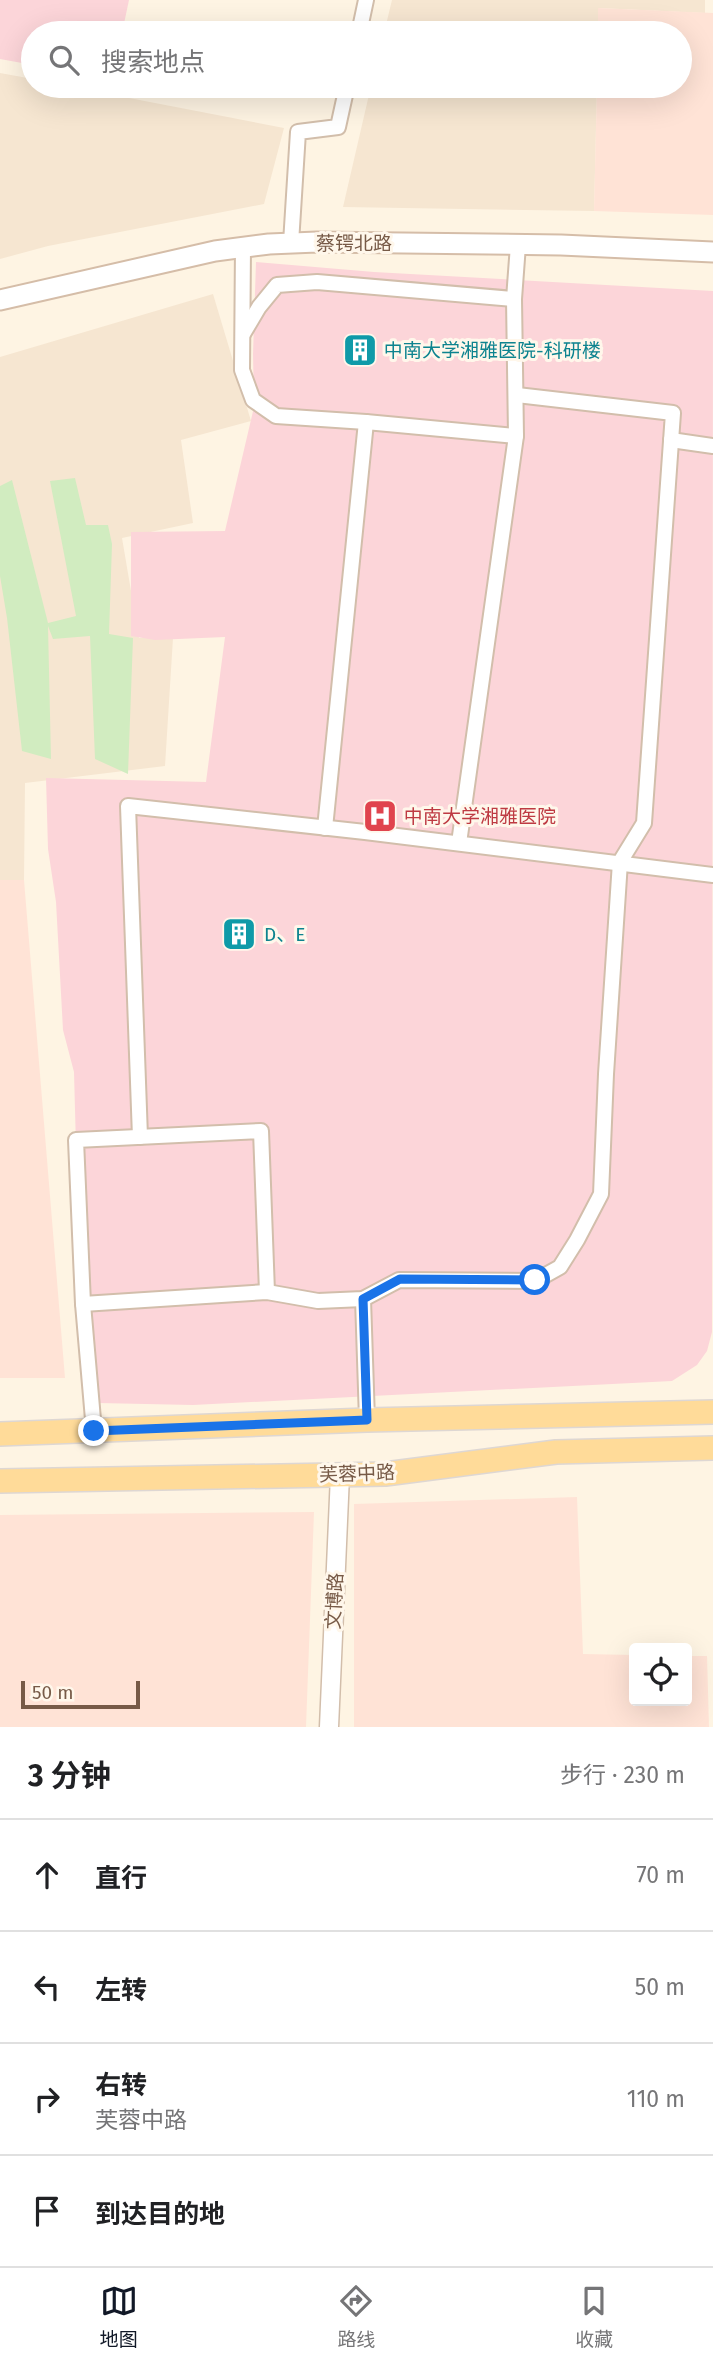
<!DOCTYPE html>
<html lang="zh">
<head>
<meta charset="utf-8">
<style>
  :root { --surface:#fff; --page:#f6f6f6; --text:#202124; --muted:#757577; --line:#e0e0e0; --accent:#111827 }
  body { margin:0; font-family:"Fira Sans","Noto Sans SC",sans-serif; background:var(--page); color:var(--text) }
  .controls { position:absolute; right:21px; bottom:21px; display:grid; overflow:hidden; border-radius:7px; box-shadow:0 7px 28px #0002 }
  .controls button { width:63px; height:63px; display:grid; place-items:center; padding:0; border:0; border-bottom:2px solid var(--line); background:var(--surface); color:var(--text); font:35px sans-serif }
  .scale { position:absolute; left:21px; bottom:18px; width:119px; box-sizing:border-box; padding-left:7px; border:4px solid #775a47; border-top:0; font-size:19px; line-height:24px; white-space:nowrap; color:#775a47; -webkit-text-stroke:5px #fff7eb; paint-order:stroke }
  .stop { position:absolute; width:21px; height:21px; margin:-16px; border:5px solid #1a73e8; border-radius:50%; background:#fff }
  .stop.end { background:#1a73e8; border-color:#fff; box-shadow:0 2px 7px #0008 }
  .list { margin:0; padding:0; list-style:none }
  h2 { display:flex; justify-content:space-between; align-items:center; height:91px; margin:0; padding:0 28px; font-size:30px }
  h2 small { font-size:23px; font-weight:400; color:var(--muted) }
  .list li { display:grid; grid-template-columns:46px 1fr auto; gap:21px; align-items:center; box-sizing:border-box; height:112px; padding:0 28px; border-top:2px solid var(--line) }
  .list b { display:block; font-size:26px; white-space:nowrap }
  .list p { margin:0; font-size:23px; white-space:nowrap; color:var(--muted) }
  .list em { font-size:23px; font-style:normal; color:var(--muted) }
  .icon { flex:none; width:38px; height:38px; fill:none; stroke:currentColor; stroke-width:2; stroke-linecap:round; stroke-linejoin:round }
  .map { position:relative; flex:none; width:713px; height:1727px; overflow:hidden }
  .search { position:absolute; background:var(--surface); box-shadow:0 7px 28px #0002; left:21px; right:21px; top:21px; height:77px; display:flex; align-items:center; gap:18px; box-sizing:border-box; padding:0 24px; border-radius:38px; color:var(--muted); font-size:26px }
  .sheet { height:539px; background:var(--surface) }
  nav { display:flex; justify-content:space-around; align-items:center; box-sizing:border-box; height:98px; border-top:2px solid var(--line); background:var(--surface); font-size:19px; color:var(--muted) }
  nav a { display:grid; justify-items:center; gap:4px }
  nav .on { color:var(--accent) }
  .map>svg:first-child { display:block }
  .residential { fill:#f6e6d1 }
  .commercial { fill:#ffe3d6 }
  .medical { fill:#fcd5d9 }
  .green { fill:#d1ecc0 }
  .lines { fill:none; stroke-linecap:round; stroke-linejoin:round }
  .minor-casing { stroke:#d2beab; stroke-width:18 }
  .tertiary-casing { stroke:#d2beab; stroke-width:21 }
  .secondary-casing { stroke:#d5bda8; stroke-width:23 }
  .primary-casing { stroke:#ded7d3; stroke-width:26 }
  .minor { stroke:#fff; stroke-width:14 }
  .tertiary { stroke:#fff; stroke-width:18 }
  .secondary { stroke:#fff; stroke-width:19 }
  .primary { stroke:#ffdb99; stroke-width:23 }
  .route { stroke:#1a73e8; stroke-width:9 }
  .labels { text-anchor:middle; stroke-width:6; stroke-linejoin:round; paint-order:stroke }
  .street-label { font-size:19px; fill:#775a47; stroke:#fff7eb }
  .culture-label { font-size:19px; fill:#0d838f; stroke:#fff7eb; text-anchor:start }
  .health-label { font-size:19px; fill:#be3a42; stroke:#fff7eb; text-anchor:start }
</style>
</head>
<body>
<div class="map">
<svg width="713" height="1727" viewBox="0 0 713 1727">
  <rect width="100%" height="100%" fill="#fef4e3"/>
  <g class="residential">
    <polygon points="392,0 705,0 705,13 599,8 598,33 384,33"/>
    <polygon points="0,73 33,79 33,86 67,86 284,128 264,204 48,246 0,259"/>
    <polygon points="371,86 597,86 594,211 343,207"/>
    <polygon points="213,294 251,421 181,440 193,523 122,538 139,638 173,638 165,766 25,783 24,880 0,880 0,357"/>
  </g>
  <g class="commercial">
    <polygon points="598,8 713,13 713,215 594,211 597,86 680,86 680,33 598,33"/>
    <polygon points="0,880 24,880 65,1378 0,1378"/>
    <polygon points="577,1497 583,1654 634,1655 634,1701 687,1701 687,1656 707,1656 709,1727 354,1727 354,1504"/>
    <polygon points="314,1512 306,1727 0,1727 0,1515"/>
  </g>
  <g class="medical">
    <polygon points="0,0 129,0 122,33 33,33 33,65 0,59"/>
    <polygon points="256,262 374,272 713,291 712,1332 707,1351 697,1365 672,1381 193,1405 98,1403 76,1147 74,1072 63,1030 56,902 48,849 46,778 206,782 225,637 155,640 131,636 131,532 225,531 254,407 253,354"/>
  </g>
  <polygon class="green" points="75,478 86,525 108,525 112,544 109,634 133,638 128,774 95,759 90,636 53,639 48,626 51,759 22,751 7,618 0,576 0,486 12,480 48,623 76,616 50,481"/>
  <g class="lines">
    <g class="minor-casing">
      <g id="minor">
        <polyline points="359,33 366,0"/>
        <polyline points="291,243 298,132 338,127 347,86"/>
        <polyline points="243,246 242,370 253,400 276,416 366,422 516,436"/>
        <polyline points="243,334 259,307 277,285 317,282 514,299"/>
        <polyline points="671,440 713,446"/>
        <polyline points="325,828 366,422"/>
        <polyline points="459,843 516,436 514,299 518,245"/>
        <polyline points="140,1137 128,806 365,832 713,875"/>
        <polyline points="363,1299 367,1420"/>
        <polyline points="83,1304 267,1292 318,1301 363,1299 399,1280 535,1281 560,1267 577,1240 601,1194 606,1074 620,862 644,823 673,413 517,395"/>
        <polyline points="94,1431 83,1304 76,1140 261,1131 267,1292"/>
      </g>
    </g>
    <g class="tertiary-casing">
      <polyline id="tertiary" points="329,1727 340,1475"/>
    </g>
    <g class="secondary-casing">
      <polyline id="secondary" points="0,300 215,251 269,244 317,242 561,245 713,252"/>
    </g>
    <g class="primary-casing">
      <g id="primary">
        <polyline points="0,1434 367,1420 713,1412"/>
        <polyline points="0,1481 385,1474 556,1452 713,1448"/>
      </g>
    </g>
    <use href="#minor" class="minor"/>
    <use href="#tertiary" class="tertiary"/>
    <use href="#secondary" class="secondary"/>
    <use href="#primary" class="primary"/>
  </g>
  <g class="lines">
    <polyline class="route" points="94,1431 367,1420 363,1299 400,1279 535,1280"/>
  </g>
  <defs>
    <g id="building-square" transform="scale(1.75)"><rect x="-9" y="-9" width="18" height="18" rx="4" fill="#0f9aa8" stroke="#fff7eb"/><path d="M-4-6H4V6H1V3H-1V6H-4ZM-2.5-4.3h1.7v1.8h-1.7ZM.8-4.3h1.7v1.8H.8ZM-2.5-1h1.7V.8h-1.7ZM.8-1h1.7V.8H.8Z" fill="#fff"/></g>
    <g id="hospital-square" transform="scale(1.75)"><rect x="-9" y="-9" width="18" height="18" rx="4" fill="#e0444e" stroke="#fff7eb"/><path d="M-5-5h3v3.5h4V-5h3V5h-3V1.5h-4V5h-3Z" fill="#fff"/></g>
  </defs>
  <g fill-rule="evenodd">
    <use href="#building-square" x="360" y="350"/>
    <use href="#hospital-square" x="380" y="816"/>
    <use href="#building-square" x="239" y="934"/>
  </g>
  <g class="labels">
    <g class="street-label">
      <text x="354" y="250">蔡锷北路</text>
      <text transform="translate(357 1473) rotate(-2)" y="7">芙蓉中路</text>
      <text transform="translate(334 1601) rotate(-87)" y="7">文博路</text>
    </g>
    <g class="culture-label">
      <text x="384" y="357">中南大学湘雅医院-科研楼</text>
      <text x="264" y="941">D、E</text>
    </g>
    <g class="health-label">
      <text x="404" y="823">中南大学湘雅医院</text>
    </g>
  </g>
</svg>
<div class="controls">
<button><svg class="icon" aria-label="locate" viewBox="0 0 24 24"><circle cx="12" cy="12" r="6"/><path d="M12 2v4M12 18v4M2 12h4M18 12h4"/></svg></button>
</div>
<div class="scale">50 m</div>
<div class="stop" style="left:535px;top:1280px"></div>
<div class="stop end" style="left:94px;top:1431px"></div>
<div class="search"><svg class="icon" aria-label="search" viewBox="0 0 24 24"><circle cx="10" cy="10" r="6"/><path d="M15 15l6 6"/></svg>搜索地点</div>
</div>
<section class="sheet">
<h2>3 分钟<small>步行 · 230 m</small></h2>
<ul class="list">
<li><svg class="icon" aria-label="ahead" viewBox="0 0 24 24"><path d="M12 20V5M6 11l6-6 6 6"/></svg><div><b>直行</b></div><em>70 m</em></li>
<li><svg class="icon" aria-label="left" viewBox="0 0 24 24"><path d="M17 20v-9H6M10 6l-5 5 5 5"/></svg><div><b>左转</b></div><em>50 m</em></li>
<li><svg class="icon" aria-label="right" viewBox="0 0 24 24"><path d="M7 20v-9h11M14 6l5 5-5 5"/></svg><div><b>右转</b><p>芙蓉中路</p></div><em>110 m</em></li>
<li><svg class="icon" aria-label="arrive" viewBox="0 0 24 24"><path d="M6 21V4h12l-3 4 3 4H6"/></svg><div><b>到达目的地</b></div></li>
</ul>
</section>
<nav>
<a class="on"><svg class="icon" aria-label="map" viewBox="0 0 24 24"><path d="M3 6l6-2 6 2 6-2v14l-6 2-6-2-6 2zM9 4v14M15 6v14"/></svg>地图</a>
<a><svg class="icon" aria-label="directions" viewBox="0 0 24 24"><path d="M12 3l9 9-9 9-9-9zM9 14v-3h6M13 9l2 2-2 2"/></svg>路线</a>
<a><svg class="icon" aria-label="saved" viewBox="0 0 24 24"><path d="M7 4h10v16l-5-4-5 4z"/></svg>收藏</a>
</nav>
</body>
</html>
